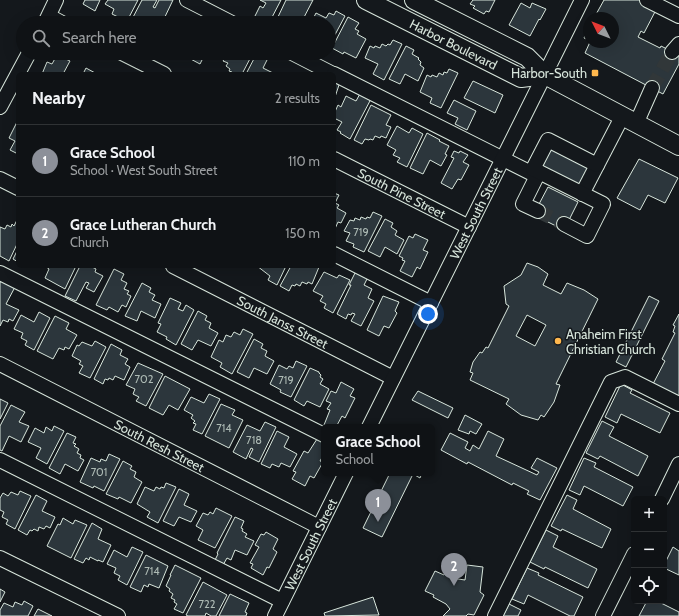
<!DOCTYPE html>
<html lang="en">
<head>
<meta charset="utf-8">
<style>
  :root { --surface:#0f1215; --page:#181b1e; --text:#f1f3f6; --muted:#9b9ea0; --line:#2f3234; --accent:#8c9099 }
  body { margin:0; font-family:Cabin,sans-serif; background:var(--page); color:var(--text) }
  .controls { position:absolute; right:12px; bottom:12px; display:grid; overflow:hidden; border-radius:6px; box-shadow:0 4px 16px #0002 }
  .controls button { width:36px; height:36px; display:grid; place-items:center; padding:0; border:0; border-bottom:1px solid var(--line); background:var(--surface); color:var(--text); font:20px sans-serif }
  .compass { position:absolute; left:583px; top:12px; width:36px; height:36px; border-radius:50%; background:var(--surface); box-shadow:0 4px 16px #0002; rotate:312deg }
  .you { position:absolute; left:428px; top:314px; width:14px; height:14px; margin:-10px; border:3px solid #fff; border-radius:50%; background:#1a73e8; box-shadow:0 0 0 6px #1a73e833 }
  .badge { display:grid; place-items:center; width:26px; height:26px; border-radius:50%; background:var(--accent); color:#fff; font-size:13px; font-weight:700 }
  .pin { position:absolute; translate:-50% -33px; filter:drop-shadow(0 1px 2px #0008) }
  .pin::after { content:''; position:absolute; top:21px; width:14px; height:12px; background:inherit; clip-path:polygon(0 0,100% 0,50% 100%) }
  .popup { position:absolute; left:321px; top:424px; width:114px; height:52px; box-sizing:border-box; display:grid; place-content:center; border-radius:6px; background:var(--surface); filter:drop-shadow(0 1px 3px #0005); font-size:13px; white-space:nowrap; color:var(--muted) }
  .popup b { font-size:15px; color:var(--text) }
  .popup::after { content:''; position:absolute; left:50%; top:100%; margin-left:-8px; border:8px solid transparent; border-top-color:var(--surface) }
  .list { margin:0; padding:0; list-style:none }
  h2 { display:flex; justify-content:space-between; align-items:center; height:52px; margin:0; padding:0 16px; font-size:17px }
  h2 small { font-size:13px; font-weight:400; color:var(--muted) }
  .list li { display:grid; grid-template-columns:26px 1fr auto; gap:12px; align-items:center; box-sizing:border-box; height:72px; padding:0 16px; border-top:1px solid var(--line) }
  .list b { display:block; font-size:15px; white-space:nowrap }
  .list p { margin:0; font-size:13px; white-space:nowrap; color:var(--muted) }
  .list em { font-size:13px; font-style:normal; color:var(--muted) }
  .icon { flex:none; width:22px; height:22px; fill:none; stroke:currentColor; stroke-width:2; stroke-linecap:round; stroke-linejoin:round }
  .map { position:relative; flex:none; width:679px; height:616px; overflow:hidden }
  .search { position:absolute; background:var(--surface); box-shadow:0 4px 16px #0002; left:16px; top:16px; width:320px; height:44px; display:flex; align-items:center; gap:10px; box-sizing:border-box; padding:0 14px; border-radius:22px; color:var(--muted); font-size:15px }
  .panel { position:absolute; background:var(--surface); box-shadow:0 4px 16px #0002; left:16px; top:72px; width:320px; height:196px; border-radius:6px }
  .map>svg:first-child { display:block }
  .building { fill:#2c363c; stroke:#d8e6dc; fill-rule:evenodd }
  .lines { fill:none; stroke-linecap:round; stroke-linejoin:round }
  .minor-tunnel { stroke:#313739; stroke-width:14; stroke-dasharray:14 7; stroke-linecap:butt }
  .minor-casing { stroke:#d8e6dc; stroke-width:16 }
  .major-casing { stroke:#d8e6dc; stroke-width:20 }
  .minor { stroke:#14181c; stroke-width:14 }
  .major { stroke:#14181c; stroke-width:18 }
  .poi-dot { fill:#ffb74d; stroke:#14181c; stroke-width:1.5 }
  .labels { text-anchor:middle; stroke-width:3; stroke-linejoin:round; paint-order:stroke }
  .number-label { font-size:11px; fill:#adbab4 }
  .street-label { font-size:13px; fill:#d8e6dc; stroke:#14181c }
  .poi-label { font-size:13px; fill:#d8e6dc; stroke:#14181c; text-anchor:end }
</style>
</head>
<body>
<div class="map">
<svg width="679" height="616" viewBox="0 0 679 616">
  <rect width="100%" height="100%" fill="#14181c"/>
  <g class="building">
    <polygon points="85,0 100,0 95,11 83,4"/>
    <polygon points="108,0 138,0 126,23 120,23 116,21 118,17 112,14 114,9 105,4"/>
    <polygon points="142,0 157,0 153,7 155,8 159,0 173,0 162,23 130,23"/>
    <polygon points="260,0 281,0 269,23 259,23 253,20 260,6 263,8 266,3"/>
    <polygon points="286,0 313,0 301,23 284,23 277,19"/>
    <polygon points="473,0 495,0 489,12 486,11 484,14 473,8 475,6 470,4"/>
    <polygon points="604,0 640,0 657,8 644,33 641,31 638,37 660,48 661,46 679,55 679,64 663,94 585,53 590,42 613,42 613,18 594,18"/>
    <polygon points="521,3 530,8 532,3 546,9 540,20 539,19 530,36 509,25"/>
    <polygon points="336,11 345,16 329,46 329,23 311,23 316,13 326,18 329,13 334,15"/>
    <polygon points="178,17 184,21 186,17 198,23 175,23"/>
    <polygon points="348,17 359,23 355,29 359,31 357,34 366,39 356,58 344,52 343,54 332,48"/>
    <polygon points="589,28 589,40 584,38"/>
    <polygon points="393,40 402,44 384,80 373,74 378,64 365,58 370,46 374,48 375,46 380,48 382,44 386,46 388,44 390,45"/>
    <polygon points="406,46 414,50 412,54 419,58 418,59 421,62 420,65 424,68 418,81 405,74 400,84 389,79"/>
    <polygon points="186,53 217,53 214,59 205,54 200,64 185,56"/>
    <polygon points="222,53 253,53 242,74 231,74 232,72 229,71 230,69 226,66 228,63 223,61 225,58 221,56"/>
    <polygon points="257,53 268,58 263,68 275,74 246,74"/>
    <polygon points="57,55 70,61 63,74 42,74 47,62 52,64"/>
    <polygon points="86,68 97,74 83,74"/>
    <polygon points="449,69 458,73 441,108 430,103 432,98 420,92 427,75 431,77 432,75 437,77 439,73 443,75 444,72 447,73"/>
    <polygon points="473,81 503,95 495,113 464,98"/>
    <polygon points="334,82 339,85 334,100"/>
    <polygon points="361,92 372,97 350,139 340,133 341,132 337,130 342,122 334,118 334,114 338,105 341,107 346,96 356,101"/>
    <polygon points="454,100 476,111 467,130 455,124 458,118 447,113"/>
    <polygon points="371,105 391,115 386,125 391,127 386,138 381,136 380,138 375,136 373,140 370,139 369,140 365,139 362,144 354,140"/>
    <polygon points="17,122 18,122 18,154 10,150 15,141 9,138"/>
    <polygon points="397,126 409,133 412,128 423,134 407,167 397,162 400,158 393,155 396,150 387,145"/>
    <polygon points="427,133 440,140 439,141 449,146 445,154 447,155 441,166 430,160 423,174 410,168"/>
    <polygon points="550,145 591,166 582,186 540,165"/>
    <polygon points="454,151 459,153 460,151 468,155 463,162 469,165 461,180 458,179 452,189 441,183 454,158 451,157"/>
    <polygon points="639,159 678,178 665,203 648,195 640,210 617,198"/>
    <polygon points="548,187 578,202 568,222 562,229 536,216 538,206"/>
    <polygon points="334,193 339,195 335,203 339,205 337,208 346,213 341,223 338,222 334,231"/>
    <polygon points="373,212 382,216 364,252 353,247 354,244 346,241 350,233 344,231 350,220 354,221 355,218 360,220 361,217 366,219 367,217 370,218"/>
    <polygon points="385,219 393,223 391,227 397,231 395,235 404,240 397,254 385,247 380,257 368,251"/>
    <polygon points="17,220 18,242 9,261 0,256 0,227 5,229 7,225 11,227 12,224 14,226"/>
    <polygon points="415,234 428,240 423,250 428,252 420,269 417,267 412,277 400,271 405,261 402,260 403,258 399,256 409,236 413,238"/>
    <polygon points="18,249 18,262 13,259"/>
    <path d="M527,263l11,4 10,7 -5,11 18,9 6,-11 17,7 14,9 -42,85 4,1 -6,17 -10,15 -3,-2 -3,5 -17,-5 -15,-11 3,-5 -39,-19 3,-7 -3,-1 3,-10 7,-10 2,1 4,-6 2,1 21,-42 -3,-2 -2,-18 17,-11zM527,315l19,10 -11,21 -19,-10z"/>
    <polygon points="45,266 76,266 65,289 45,278 49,269"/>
    <polygon points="80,266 93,266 92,267 96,269 95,272 103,276 94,292 86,288 89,283 86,282 76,301 65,296"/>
    <polygon points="257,266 286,266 277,285 268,280 270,276"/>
    <polygon points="291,266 317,266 319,267 312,284 308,282 307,284 302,282 300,286 296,284 295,286 292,285 289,291 280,286"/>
    <polygon points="114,269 124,274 121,280 127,283 124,289 129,291 127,294 131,296 126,307 122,305 118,312 109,307 107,310 96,305"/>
    <polygon points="357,269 369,275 364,285 372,289 368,298 374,301 361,326 351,321 355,314 352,313 351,315 348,314 346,319 337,314 351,285 349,285"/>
    <polygon points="324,272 337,278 339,275 350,280 333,313 324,308 326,304 320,301 323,296 313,291"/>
    <polygon points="1,280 15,287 6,304 19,310 13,321 9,319 8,322 3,320 0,326 0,283"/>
    <polygon points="142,283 151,288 149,292 155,295 152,300 161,304 155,318 141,311 137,321 125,316"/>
    <polygon points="383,296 399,302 395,311 397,313 389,328 384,326 379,336 367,330"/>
    <polygon points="649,296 659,301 626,367 616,362"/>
    <polygon points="170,298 181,303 178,309 183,311 186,305 194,310 176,345 166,339 167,337 157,332 161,324 158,323"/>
    <polygon points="198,311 207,316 205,320 211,323 209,328 218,333 211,346 198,340 192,350 181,344"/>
    <polygon points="39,312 50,318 34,350 25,345 27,341 21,338 23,333 14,329 21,315 34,322"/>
    <polygon points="679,314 679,397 653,384 665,361 662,359 675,333 673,332 675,326 673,325"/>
    <polygon points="55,316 69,323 66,329 77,335 69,349 65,347 64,350 59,348 53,359 37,351"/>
    <polygon points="243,329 253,334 232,374 220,367 222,363 211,357 219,340 223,342 226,335 231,337 234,332 240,335"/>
    <polygon points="254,339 263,344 261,348 267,351 265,356 274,361 267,374 254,368 249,378 237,372"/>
    <polygon points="95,341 106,347 90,378 79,373 83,366 79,364 81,361 72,356 77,345 79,346 82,342 92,346"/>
    <polygon points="111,344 122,350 120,355 128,359 125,364 130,367 124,380 115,376 113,380 109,378 108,380 105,379 103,384 94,379"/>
    <polygon points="296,361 307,366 291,397 280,392 281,390 270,384 279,365 287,369 289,366 293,368"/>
    <polygon points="138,363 163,374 146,406 136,401 139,397 133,394 135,389 126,385"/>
    <polygon points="310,368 319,372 319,373 321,375 320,377 323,379 320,384 329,389 320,407 307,401 304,406 294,400"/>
    <polygon points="165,376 190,389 178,410 169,405 163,415 149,408"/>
    <polygon points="341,382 354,389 350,396 355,398 345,418 342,416 336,427 327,427 324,425 330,410 327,409 331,403 326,401 331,391 336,393"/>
    <polygon points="621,384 632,390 630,393 670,413 660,433 621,414 617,423 605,417"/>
    <polygon points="418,391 453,408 448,418 412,400"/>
    <polygon points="209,394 220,399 202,434 193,430 196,424 193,423 195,421 191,418 193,415 184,410 191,397 204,403"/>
    <polygon points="0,399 8,403 0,419"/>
    <polygon points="221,404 235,410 232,415 243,420 229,448 205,436"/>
    <polygon points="11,405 25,412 19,422 29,426 21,442 9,436 2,451 0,450 0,426"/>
    <polygon points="465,415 482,424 476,434 470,431 469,434 458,430"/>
    <polygon points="602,421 614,427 609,436 648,456 638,476 600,456 598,459 586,453"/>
    <polygon points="265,422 276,427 259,462 249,457 253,449 251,448 246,459 233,452 247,425 260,431"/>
    <polygon points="54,426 64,431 47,464 36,458 41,448 28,442 35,428 44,433 46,427 52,431"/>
    <polygon points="277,431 289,437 284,447 297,454 290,467 281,463 279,467 272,464 270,468 261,464"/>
    <polygon points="488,431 504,439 496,456 537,475 539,472 531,468 537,458 557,468 540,500 527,494 529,491 513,483 512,485 468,462 467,464 441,450 450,433 468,442 465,448 470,451 473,445 479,449"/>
    <polygon points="67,433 76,437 73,443 76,444 74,446 79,449 77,453 81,455 80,458 84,460 78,471 65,464 60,474 49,468"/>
    <polygon points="317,439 324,443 324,454 320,461 323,462 314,478 310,476 305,486 292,479 296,472 293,471 304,451 308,453"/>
    <polygon points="109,454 120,459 104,491 94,486 93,488 80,482 91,458 100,462 101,459 106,461"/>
    <polygon points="584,458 596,463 594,467 633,487 623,506 584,486 580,495 569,490"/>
    <polygon points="123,461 132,466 130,469 136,472 134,477 142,482 131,503 119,497 118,499 106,494"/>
    <polygon points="390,473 422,473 420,478 413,474 382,537 363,528"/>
    <polygon points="166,483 176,487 158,523 147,517 150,512 137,504 145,487 154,491 156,487 160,489 161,487 164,488"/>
    <polygon points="179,489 189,494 184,505 197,511 191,522 179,517 174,526 163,521"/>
    <polygon points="20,491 31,496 15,529 6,524 8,520 2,517 4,512 0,510 0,498 3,493 8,496 11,492 18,495"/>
    <polygon points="36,495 47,501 42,511 55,517 50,528 46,526 44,529 39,527 38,531 34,529 32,531 30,530 27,535 18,530"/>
    <polygon points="567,495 577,500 573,509 611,529 602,548 562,529 561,531 551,526"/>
    <polygon points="216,508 232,516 215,548 198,540 203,530 196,526 203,513 208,515 210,512 213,514"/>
    <polygon points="235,517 244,521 241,528 243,529 242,531 247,534 245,537 254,541 247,555 235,550 231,560 227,558 223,565 215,560 218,554 217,553"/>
    <polygon points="63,518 73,524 75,520 87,525 71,558 47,546 58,524 60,525"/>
    <polygon points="92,523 102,529 98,539 111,545 103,562 98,560 98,561 90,557 89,560 86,558 83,563 74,559"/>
    <polygon points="546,530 558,536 553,547 597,569 588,588 545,567 544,569 530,562"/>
    <polygon points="266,532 278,539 273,549 277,552 269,568 267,567 263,575 251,568 253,564 250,563 259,547 255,545 261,534 264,535"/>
    <polygon points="132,547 143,552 127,585 118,580 120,576 114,573 116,568 107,564 114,550 127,557"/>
    <polygon points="673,547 679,551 679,575 664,568 664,565"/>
    <polygon points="146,555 168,566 159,588 149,584 148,587 144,585 141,592 130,587"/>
    <polygon points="175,565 201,578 183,613 174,609 177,604 174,602 175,600 171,598 173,594 169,591 170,589 166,586 171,575 170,575"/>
    <polygon points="467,565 483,567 480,592 484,595 474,615 468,614 466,616 443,616 450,609 446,604 433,597 434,595 425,591 435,571 444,575 445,573 458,579 465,580"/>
    <polygon points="527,568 539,573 538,575 583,597 574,616 570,616 528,595 524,604 512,599"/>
    <polygon points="203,582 227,595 216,616 211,616 206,613 205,616 188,616 186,615"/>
    <polygon points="0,589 5,592 0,602"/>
    <polygon points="230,594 249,603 245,612 247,613 246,616 219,616"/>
    <polygon points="373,597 379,615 325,616 324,613"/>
    <polygon points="24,601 33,606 28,616 0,616 0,610 4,603 13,607 15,602 22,605"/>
    <polygon points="647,601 657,601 679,612 679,616 639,616"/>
    <polygon points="509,604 521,610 518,616 503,616"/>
    <polygon points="38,609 52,616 34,616"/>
  </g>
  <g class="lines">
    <g class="minor-tunnel">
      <polyline points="652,88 672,52"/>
      <polyline points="538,211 564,224"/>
    </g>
    <g class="minor-casing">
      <g id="minor">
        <polyline points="187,0 232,23"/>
        <polyline points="647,0 679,16"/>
        <polyline points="49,16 62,23"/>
        <polyline points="45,23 56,0"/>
        <polyline points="672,52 679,44"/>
        <polyline points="122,53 164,74"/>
        <polyline points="292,53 333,74"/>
        <polyline points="334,74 531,173 533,169"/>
        <polyline points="0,107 29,53"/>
        <polyline points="636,124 652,88"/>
        <path id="s1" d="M334,159l135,68"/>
        <polyline points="0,179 18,188"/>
        <polyline points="582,194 622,117"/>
        <polyline points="538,211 523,204 539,172"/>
        <polyline points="564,224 587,236 603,204 533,169 548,140 597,165"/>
        <polyline points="334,254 431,303"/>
        <path id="s2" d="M173,266l220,112"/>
        <polyline points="0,273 324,435"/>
        <path id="s3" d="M0,364l319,163"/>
        <path id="s4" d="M369,427l213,-427"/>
        <polyline points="0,460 282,601"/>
        <polyline points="662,499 679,464"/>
        <polyline points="0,558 118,616"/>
        <path id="s5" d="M275,616l71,-143"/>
        <polyline points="495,616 611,382 625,377 679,404"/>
        <polyline points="603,616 634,554"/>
      </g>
    </g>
    <g class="major-casing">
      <g id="major">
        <path id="s6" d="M366,0l155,78 24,-3"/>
        <polyline points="414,0 527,57 545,75 679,146"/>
      </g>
    </g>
    <use href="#minor" class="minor"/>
    <use href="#major" class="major"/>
  </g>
  <g class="poi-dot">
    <rect x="591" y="69" width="8" height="8" rx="2"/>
    <circle cx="558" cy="341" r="4"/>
  </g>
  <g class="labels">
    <g class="number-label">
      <text x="361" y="236">719</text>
      <text x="144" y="383">702</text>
      <text x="286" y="384">719</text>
      <text x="224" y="432">714</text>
      <text x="254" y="444">718</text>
      <text x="99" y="476">701</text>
      <text x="152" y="575">714</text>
      <text x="207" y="608">722</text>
    </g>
    <g class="street-label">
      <text dy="5" stroke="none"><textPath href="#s6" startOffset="98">Harbor Boulevard</textPath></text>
      <text dy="5" stroke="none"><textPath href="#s1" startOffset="76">South Pine Street</textPath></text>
      <text dy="5" stroke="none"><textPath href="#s4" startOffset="239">West South Street</textPath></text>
      <text dy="5" stroke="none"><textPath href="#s2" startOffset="123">South Janss Street</textPath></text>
      <text dy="5" stroke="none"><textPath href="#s3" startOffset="179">South Resh Street</textPath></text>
      <text dy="5" stroke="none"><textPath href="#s5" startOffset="80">West South Street</textPath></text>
    </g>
    <g class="poi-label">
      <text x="587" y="78">Harbor-South</text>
      <text x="566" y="339" text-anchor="start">Anaheim First<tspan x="566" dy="15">Christian Church</tspan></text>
    </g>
  </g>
</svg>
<div class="controls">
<button>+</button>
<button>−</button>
<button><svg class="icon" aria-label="locate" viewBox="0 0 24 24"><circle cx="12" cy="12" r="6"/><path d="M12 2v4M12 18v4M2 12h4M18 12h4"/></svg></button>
</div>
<svg class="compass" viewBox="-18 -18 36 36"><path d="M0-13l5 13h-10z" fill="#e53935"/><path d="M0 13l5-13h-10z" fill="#9b9ea0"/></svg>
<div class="you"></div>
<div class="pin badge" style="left:378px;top:522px">1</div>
<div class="popup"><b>Grace School</b>School</div>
<div class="pin badge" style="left:454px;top:586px">2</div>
<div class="search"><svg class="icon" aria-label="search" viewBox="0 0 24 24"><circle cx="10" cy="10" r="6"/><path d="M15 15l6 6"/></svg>Search here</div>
<section class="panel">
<h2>Nearby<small>2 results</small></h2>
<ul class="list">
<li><span class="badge">1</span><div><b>Grace School</b><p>School · West South Street</p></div><em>110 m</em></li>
<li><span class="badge">2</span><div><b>Grace Lutheran Church</b><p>Church</p></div><em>150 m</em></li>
</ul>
</section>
</div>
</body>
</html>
